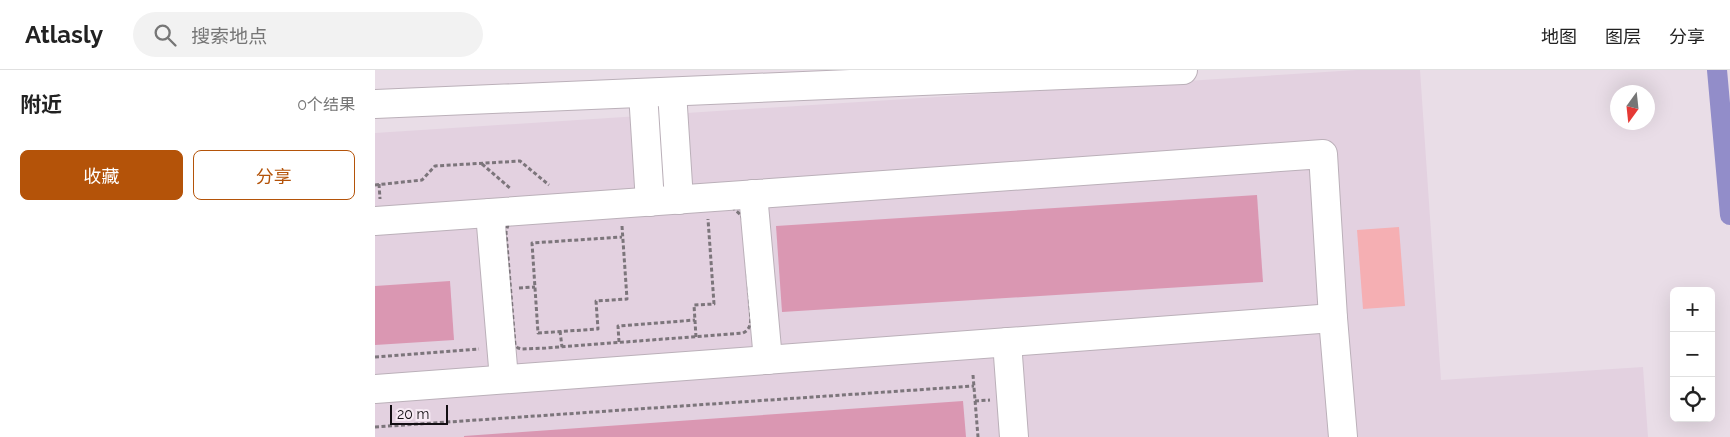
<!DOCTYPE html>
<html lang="zh">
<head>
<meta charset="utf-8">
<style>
  :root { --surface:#fff; --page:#f2f2f2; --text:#222; --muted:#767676; --line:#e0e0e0; --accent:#b45309 }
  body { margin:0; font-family:Raleway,"Noto Sans SC",sans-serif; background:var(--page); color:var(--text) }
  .controls { position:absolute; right:15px; bottom:15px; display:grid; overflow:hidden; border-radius:8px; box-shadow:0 5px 20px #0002 }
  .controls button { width:45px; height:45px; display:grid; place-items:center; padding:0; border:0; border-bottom:1px solid var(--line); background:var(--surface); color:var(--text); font:25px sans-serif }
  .compass { position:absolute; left:1235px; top:15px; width:45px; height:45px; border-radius:50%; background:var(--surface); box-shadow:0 5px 20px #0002; rotate:195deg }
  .scale { position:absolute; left:15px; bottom:12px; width:58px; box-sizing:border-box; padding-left:5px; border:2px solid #130f13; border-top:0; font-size:14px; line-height:18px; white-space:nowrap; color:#130f13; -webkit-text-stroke:4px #f7eaf4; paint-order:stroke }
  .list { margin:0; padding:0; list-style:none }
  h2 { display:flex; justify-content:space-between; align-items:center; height:65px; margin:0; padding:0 20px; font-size:21px }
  h2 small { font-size:16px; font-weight:400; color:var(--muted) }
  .actions { display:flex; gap:10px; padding:15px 20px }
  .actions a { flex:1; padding:11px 0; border:1px solid var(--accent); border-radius:8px; text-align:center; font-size:18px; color:var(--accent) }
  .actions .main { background:var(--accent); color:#fff }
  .icon { flex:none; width:28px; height:28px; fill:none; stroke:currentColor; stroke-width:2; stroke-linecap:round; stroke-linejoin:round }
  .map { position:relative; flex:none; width:1355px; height:367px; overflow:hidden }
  header { display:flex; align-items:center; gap:30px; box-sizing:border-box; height:70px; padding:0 25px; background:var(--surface); border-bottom:1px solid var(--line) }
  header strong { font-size:24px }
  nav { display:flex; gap:28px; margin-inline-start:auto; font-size:18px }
  .search { width:350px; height:45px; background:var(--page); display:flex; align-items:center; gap:12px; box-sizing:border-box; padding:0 18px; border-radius:28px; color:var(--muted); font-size:19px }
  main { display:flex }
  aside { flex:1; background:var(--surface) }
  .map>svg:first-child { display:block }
  .built { fill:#e3d1e0 }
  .green { fill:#f5afb3 }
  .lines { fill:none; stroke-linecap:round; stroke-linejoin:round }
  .canal { stroke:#928dc9; stroke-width:20 }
  .building { fill:#da97b2 }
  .minor-casing { stroke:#bbb0b9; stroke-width:30 }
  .path { stroke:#7c757b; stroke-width:3; stroke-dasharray:4 2.5; stroke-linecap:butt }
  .minor { stroke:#fff; stroke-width:28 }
</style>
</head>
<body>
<header>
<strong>Atlasly</strong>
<div class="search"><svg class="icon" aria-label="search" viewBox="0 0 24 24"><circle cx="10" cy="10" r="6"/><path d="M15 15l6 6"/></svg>搜索地点</div>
<nav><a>地图</a><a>图层</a><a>分享</a></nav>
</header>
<main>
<aside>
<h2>附近<small>0个结果</small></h2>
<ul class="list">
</ul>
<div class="actions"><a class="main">收藏</a><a>分享</a></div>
</aside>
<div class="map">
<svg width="1355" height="367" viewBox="0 0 1355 367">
  <rect width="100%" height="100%" fill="#e9dde7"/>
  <polygon class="built" points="982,0 1045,0 1066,310 1268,297 1273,367 0,367 0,63"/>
  <polygon class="green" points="1024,157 1030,236 988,239 982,160"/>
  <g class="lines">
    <polyline class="canal" points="1342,0 1355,145"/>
  </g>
  <g class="building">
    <polygon points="882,125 888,212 407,242 401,156"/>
    <polygon points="75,211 79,270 0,275 0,216"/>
    <polygon points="588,331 591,367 89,367 89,366"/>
  </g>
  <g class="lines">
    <g class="minor-casing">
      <g id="minor">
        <polyline points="297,22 304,130"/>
        <polyline points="268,23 275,132"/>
        <polyline points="0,34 808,0"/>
        <polyline points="378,124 393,290"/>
        <polyline points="115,143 129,309"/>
        <polyline points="0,151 948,84 958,248 968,367"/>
        <polyline points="632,272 639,367"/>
        <polyline points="0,319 958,248"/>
      </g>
    </g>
    <g class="path">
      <polyline points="107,94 136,119"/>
      <polyline points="4,114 5,129"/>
      <polyline points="0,115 47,110 60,96 145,91 174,115"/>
      <path d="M357,137l10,9 3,11 6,92c-1,7 -2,11 -8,14l-197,15 -24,1 -4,-1 -3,-3 -9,-113 2,-7 7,-3z"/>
      <polyline points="247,156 252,229 221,231 223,259 163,263 157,173 247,167"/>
      <polyline points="144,218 160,217"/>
      <polyline points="185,261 187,277"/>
      <polyline points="321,267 319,235 339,234 333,149"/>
      <polyline points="244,272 243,256 320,250"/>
      <polyline points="0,287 104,279"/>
      <polyline points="598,305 603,367"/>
      <polyline points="600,331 615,330"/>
      <polyline points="0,357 599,316"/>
    </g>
    <use href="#minor" class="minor"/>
  </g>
</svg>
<div class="controls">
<button>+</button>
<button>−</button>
<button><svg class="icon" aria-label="locate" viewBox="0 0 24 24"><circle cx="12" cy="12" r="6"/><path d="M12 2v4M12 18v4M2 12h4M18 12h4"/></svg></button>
</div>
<svg class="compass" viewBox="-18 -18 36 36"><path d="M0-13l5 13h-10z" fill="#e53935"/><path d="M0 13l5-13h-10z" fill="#767676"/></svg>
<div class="scale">20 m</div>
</div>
</main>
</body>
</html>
